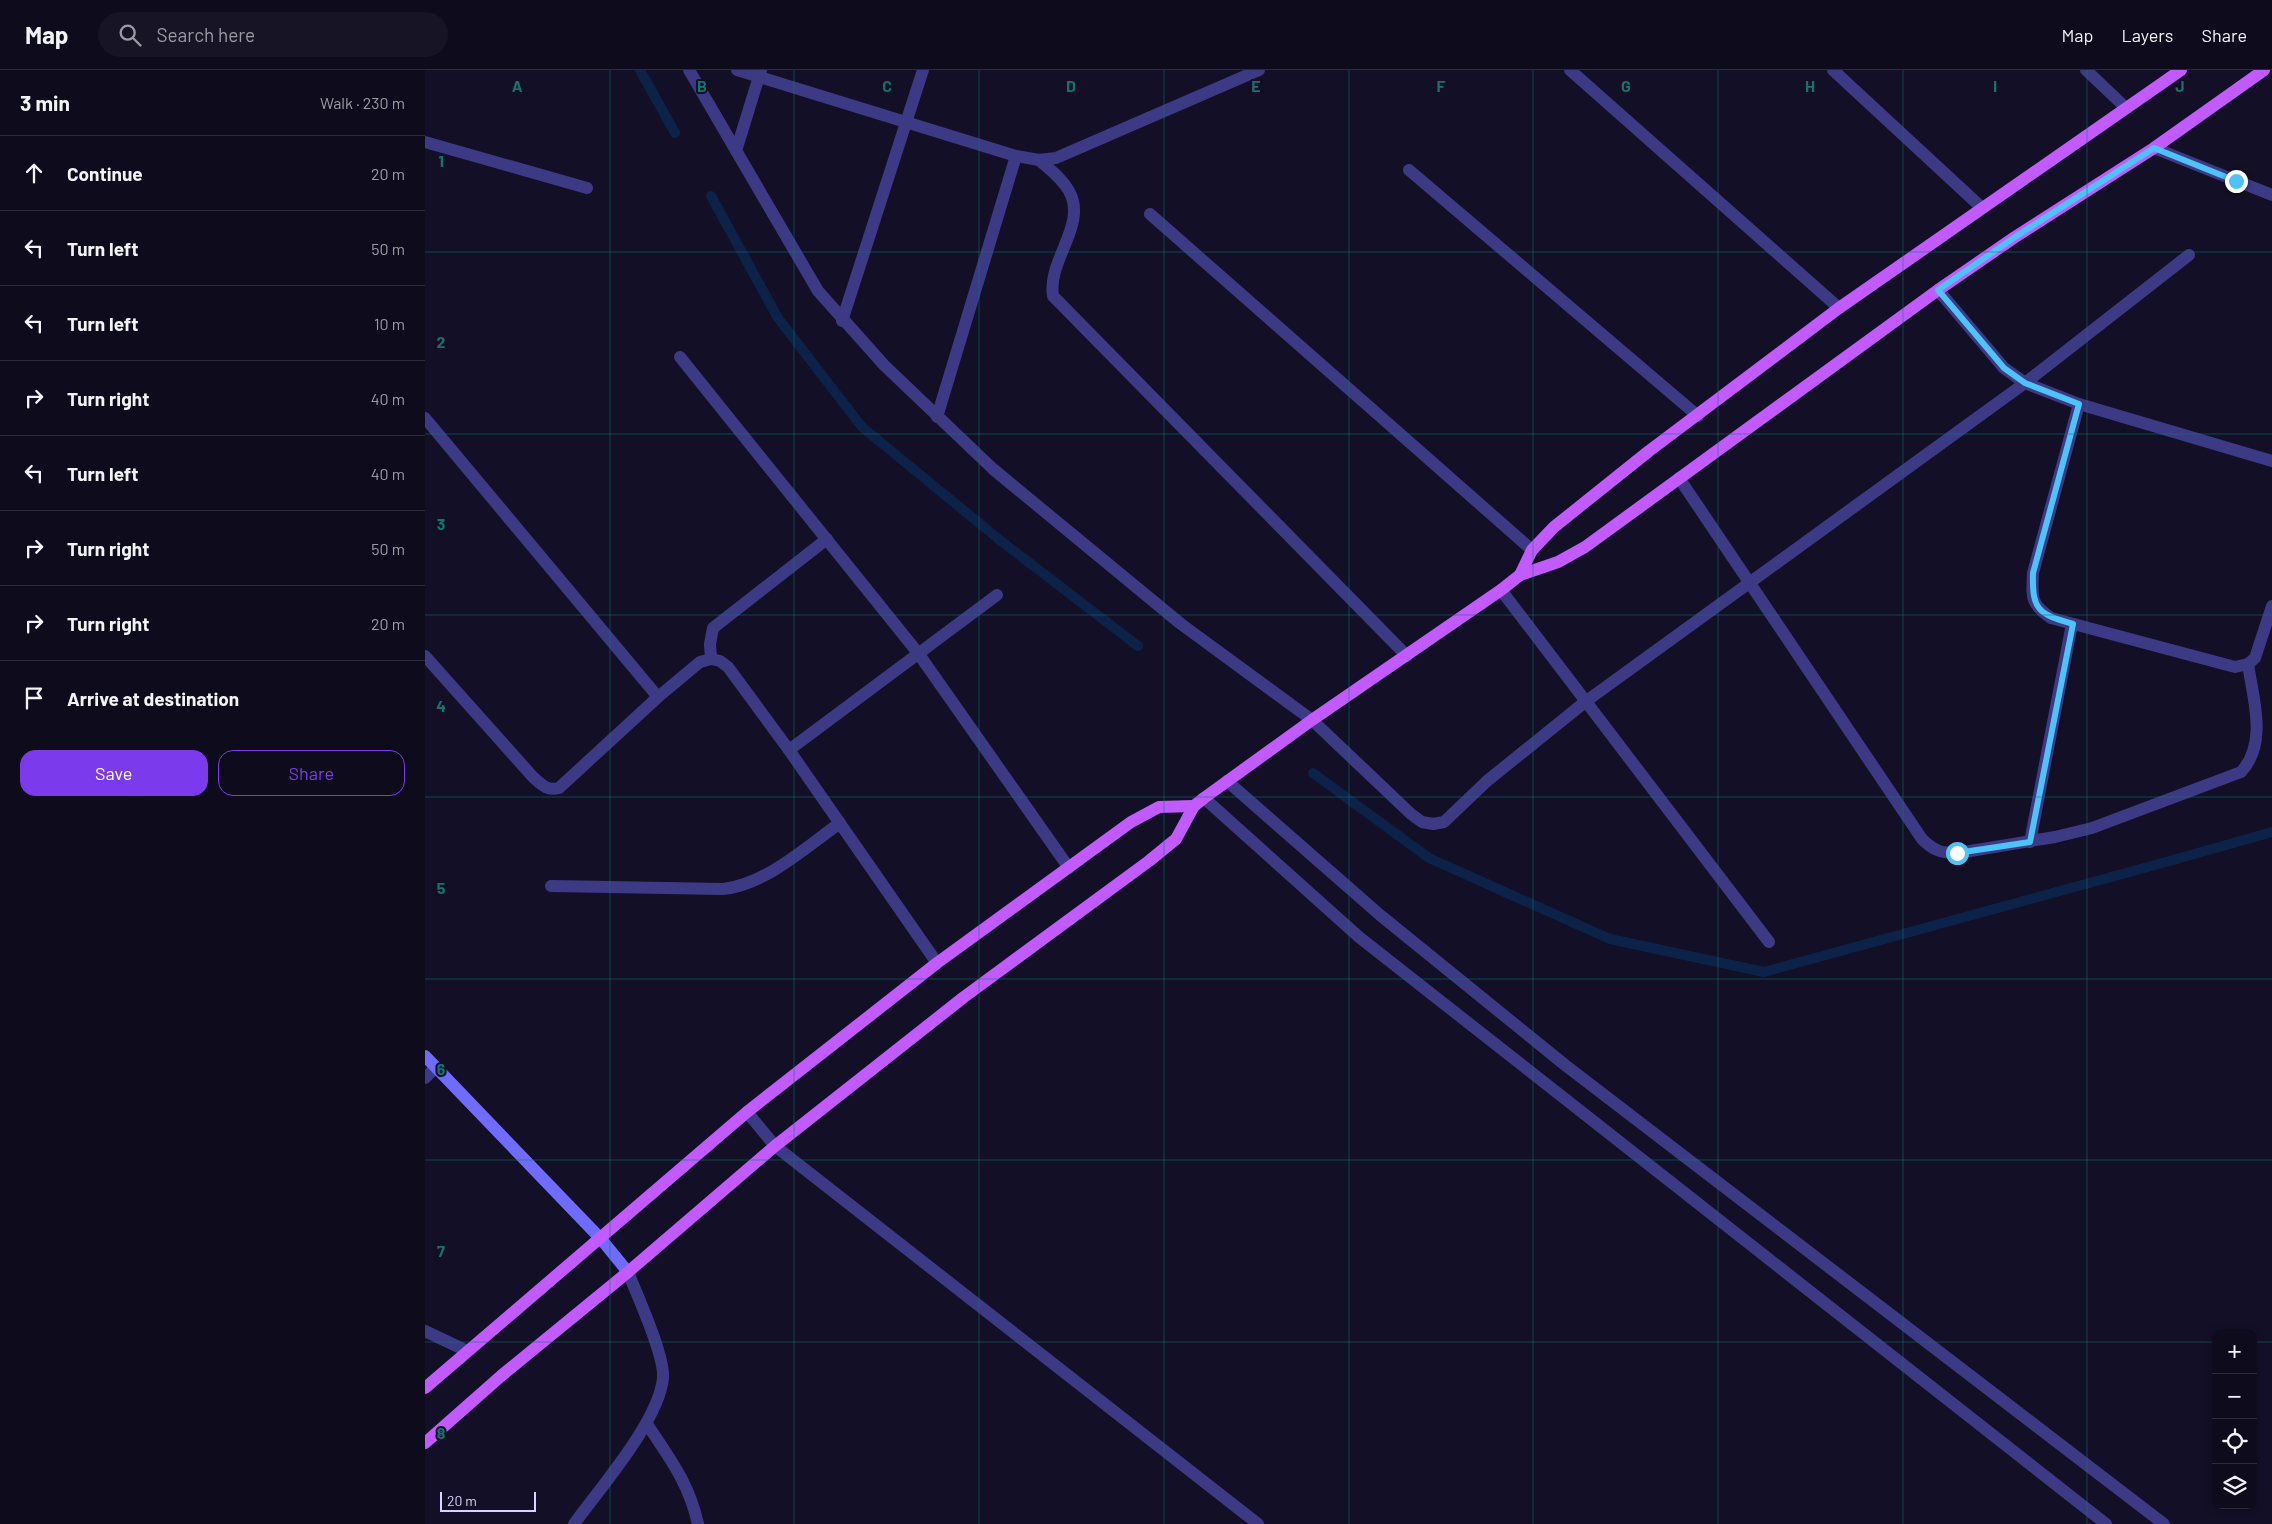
<!DOCTYPE html>
<html lang="en">
<head>
<meta charset="utf-8">
<style>
  :root { --surface:#0e0b1c; --page:#171425; --text:#f1f3f6; --muted:#9b9ba3; --line:#2e2b3b; --accent:#7c3aed }
  body { margin:0; font-family:Barlow,sans-serif; background:var(--page); color:var(--text) }
  .controls { position:absolute; right:15px; bottom:15px; display:grid; overflow:hidden; border-radius:10px; box-shadow:0 2px 8px #0003 }
  .controls button { width:45px; height:45px; display:grid; place-items:center; padding:0; border:0; border-bottom:1px solid var(--line); background:var(--surface); color:var(--text); font:25px sans-serif }
  .scale { position:absolute; left:15px; bottom:12px; width:96px; box-sizing:border-box; padding-left:5px; border:2px solid #d9d4ff; border-top:0; font-size:14px; line-height:18px; white-space:nowrap; color:#d9d4ff; -webkit-text-stroke:4px #130f26; paint-order:stroke }
  .stop { position:absolute; width:15px; height:15px; margin:-11px; border:4px solid #4fc3f7; border-radius:50%; background:#fff }
  .stop.end { background:#4fc3f7; border-color:#fff; box-shadow:0 1px 5px #0008 }
  .list { margin:0; padding:0; list-style:none }
  h2 { display:flex; justify-content:space-between; align-items:center; height:65px; margin:0; padding:0 20px; font-size:21px }
  h2 small { font-size:16px; font-weight:400; color:var(--muted) }
  .list li { display:grid; grid-template-columns:32px 1fr auto; gap:15px; align-items:center; box-sizing:border-box; height:75px; padding:0 20px; border-top:1px solid var(--line) }
  .list b { display:block; font-size:19px; white-space:nowrap }
  .list em { font-size:16px; font-style:normal; color:var(--muted) }
  .actions { display:flex; gap:10px; padding:15px 20px }
  .actions a { flex:1; padding:11px 0; border:1px solid var(--accent); border-radius:15px; text-align:center; font-size:18px; color:var(--accent) }
  .actions .main { background:var(--accent); color:#fff }
  .icon { flex:none; width:28px; height:28px; fill:none; stroke:currentColor; stroke-width:2; stroke-linecap:round; stroke-linejoin:round }
  .map { position:relative; flex:none; width:1847px; height:1454px; overflow:hidden }
  header { display:flex; align-items:center; gap:30px; box-sizing:border-box; height:70px; padding:0 25px; background:var(--surface); border-bottom:1px solid var(--line) }
  header strong { font-size:24px }
  nav { display:flex; gap:28px; margin-inline-start:auto; font-size:18px }
  .search { width:350px; height:45px; background:var(--page); display:flex; align-items:center; gap:12px; box-sizing:border-box; padding:0 18px; border-radius:28px; color:var(--muted); font-size:19px }
  main { display:flex }
  aside { flex:1; background:var(--surface) }
  .map>svg:first-child { display:block }
  .lines { fill:none; stroke-linecap:round; stroke-linejoin:round }
  .stream { stroke:#0c2248; stroke-width:10 }
  .street { stroke:#3d3a85; stroke-width:12 }
  .secondary { stroke:#6f6bff; stroke-width:12 }
  .primary { stroke:#c25bff; stroke-width:12 }
  .route { stroke:#4fc3f7; stroke-width:6 }
  .grid { fill:none; stroke:#0f766e; stroke-width:1; stroke-opacity:0.55 }
  .grid-label { font-size:16px; text-anchor:middle; font-weight:bold; fill:#0f766e; stroke:#130f26; stroke-width:4; stroke-linejoin:round; paint-order:stroke }
</style>
</head>
<body>
<header>
<strong>Map</strong>
<div class="search"><svg class="icon" aria-label="search" viewBox="0 0 24 24"><circle cx="10" cy="10" r="6"/><path d="M15 15l6 6"/></svg>Search here</div>
<nav><a>Map</a><a>Layers</a><a>Share</a></nav>
</header>
<main>
<aside>
<h2>3 min<small>Walk · 230 m</small></h2>
<ul class="list">
<li><svg class="icon" aria-label="ahead" viewBox="0 0 24 24"><path d="M12 20V5M6 11l6-6 6 6"/></svg><div><b>Continue</b></div><em>20 m</em></li>
<li><svg class="icon" aria-label="left" viewBox="0 0 24 24"><path d="M17 20v-9H6M10 6l-5 5 5 5"/></svg><div><b>Turn left</b></div><em>50 m</em></li>
<li><svg class="icon" aria-label="left" viewBox="0 0 24 24"><path d="M17 20v-9H6M10 6l-5 5 5 5"/></svg><div><b>Turn left</b></div><em>10 m</em></li>
<li><svg class="icon" aria-label="right" viewBox="0 0 24 24"><path d="M7 20v-9h11M14 6l5 5-5 5"/></svg><div><b>Turn right</b></div><em>40 m</em></li>
<li><svg class="icon" aria-label="left" viewBox="0 0 24 24"><path d="M17 20v-9H6M10 6l-5 5 5 5"/></svg><div><b>Turn left</b></div><em>40 m</em></li>
<li><svg class="icon" aria-label="right" viewBox="0 0 24 24"><path d="M7 20v-9h11M14 6l5 5-5 5"/></svg><div><b>Turn right</b></div><em>50 m</em></li>
<li><svg class="icon" aria-label="right" viewBox="0 0 24 24"><path d="M7 20v-9h11M14 6l5 5-5 5"/></svg><div><b>Turn right</b></div><em>20 m</em></li>
<li><svg class="icon" aria-label="arrive" viewBox="0 0 24 24"><path d="M6 21V4h12l-3 4 3 4H6"/></svg><div><b>Arrive at destination</b></div></li>
</ul>
<div class="actions"><a class="main">Save</a><a>Share</a></div>
</aside>
<div class="map">
<svg width="1847" height="1454" viewBox="0 0 1847 1454">
  <rect width="100%" height="100%" fill="#130f26"/>
  <g class="lines">
    <g class="stream">
      <polyline points="215,0 250,63"/>
      <polyline points="286,126 353,248 437,357 576,471 713,576"/>
      <polyline points="888,703 1004,788 1185,869 1339,902 1741,792 1847,762"/>
    </g>
    <g class="street">
      <polyline points="264,0 393,221 459,295 568,399 756,554 887,650 986,744 997,752 1008,754 1019,752 1062,711 1160,632 1600,313 1764,185"/>
      <polyline points="312,0 591,86 614,90 631,88 834,0"/>
      <polyline points="1145,0 1414,238"/>
      <polyline points="1408,0 1556,137"/>
      <polyline points="1661,0 1701,38"/>
      <polyline points="0,72 162,118"/>
      <polyline points="1729,78 1847,125"/>
      <polyline points="311,81 336,0"/>
      <path d="M614,90c10,9 23,18 30,31 19,34 -22,69 -16,105l354,360"/>
      <polyline points="984,100 1273,346"/>
      <polyline points="725,144 1107,480"/>
      <polyline points="1513,220 1579,298 1600,313 1654,334 1847,391"/>
      <polyline points="417,251 498,0"/>
      <polyline points="255,287 493,583 644,798"/>
      <path d="M1654,334l-46,169c-1,25 -3,30 18,45l184,49 13,-3 7,-6 17,-52"/>
      <polyline points="512,347 591,86"/>
      <polyline points="0,348 233,627"/>
      <path d="M1254,408l243,361c12,12 19,14 36,14l97,-16 37,-9 149,-56c27,-29 12,-73 7,-108"/>
      <polyline points="1076,520 1344,872"/>
      <path d="M0,586l108,121c9,8 14,14 26,11l99,-91 42,-35 11,-3 9,2 8,6 61,83 148,213"/>
      <polyline points="286,589 285,574 288,558 402,469"/>
      <polyline points="364,680 572,525"/>
      <polyline points="802,711 955,845 1140,995 1739,1454"/>
      <polyline points="779,728 934,867 1681,1454"/>
      <polyline points="1605,772 1647,554"/>
      <path d="M126,816l172,3c42,-4 83,-42 117,-66"/>
      <polyline points="0,1008 11,997"/>
      <polyline points="322,1042 350,1076 833,1454"/>
      <polyline points="0,1261 42,1281"/>
      <path d="M222,1354c23,35 42,59 51,100"/>
      <path d="M149,1454c26,-36 85,-103 89,-146 2,-22 -26,-83 -35,-106"/>
    </g>
    <polyline class="secondary" points="0,986 176,1169 203,1202"/>
    <g class="primary">
      <polyline points="1095,505 1107,480 1129,457 1224,381 1414,238 1756,0"/>
      <polyline points="0,1318 322,1042 512,893 706,752 734,737 769,736"/>
      <polyline points="0,1373 76,1306 203,1202 350,1076 539,927 724,791 751,769 769,736 779,728 887,650 1076,520 1095,505 1133,492 1160,477 1513,220 1590,167 1729,78 1839,0"/>
    </g>
  </g>
  <g class="lines">
    <path class="route" d="M1532,783l73,-11 43,-218c-35,-10 -41,-14 -40,-51l46,-169 -54,-21 -21,-15 -66,-78 77,-53 139,-89 82,33"/>
  </g>
  <path class="grid" d="M185,0v1454M369,0v1454M554,0v1454M739,0v1454M924,0v1454M1108,0v1454M1293,0v1454M1478,0v1454M1662,0v1454M0,182h1847M0,364h1847M0,545h1847M0,727h1847M0,909h1847M0,1090h1847M0,1272h1791M1828,1272h19"/>
  <g class="grid-label">
    <text x="92" y="22">A</text>
    <text x="277" y="22">B</text>
    <text x="462" y="22">C</text>
    <text x="646" y="22">D</text>
    <text x="831" y="22">E</text>
    <text x="1016" y="22">F</text>
    <text x="1201" y="22">G</text>
    <text x="1385" y="22">H</text>
    <text x="1570" y="22">I</text>
    <text x="1755" y="22">J</text>
    <text x="16" y="97">1</text>
    <text x="16" y="278">2</text>
    <text x="16" y="460">3</text>
    <text x="16" y="642">4</text>
    <text x="16" y="824">5</text>
    <text x="16" y="1005">6</text>
    <text x="16" y="1187">7</text>
    <text x="16" y="1369">8</text>
  </g>
</svg>
<div class="controls">
<button>+</button>
<button>−</button>
<button><svg class="icon" aria-label="locate" viewBox="0 0 24 24"><circle cx="12" cy="12" r="6"/><path d="M12 2v4M12 18v4M2 12h4M18 12h4"/></svg></button>
<button><svg class="icon" aria-label="layers" viewBox="0 0 24 24"><path d="M12 4l9 5-9 5-9-5zM3 14l9 5 9-5"/></svg></button>
</div>
<div class="scale">20 m</div>
<div class="stop" style="left:1532px;top:783px"></div>
<div class="stop end" style="left:1811px;top:111px"></div>
</div>
</main>
</body>
</html>
